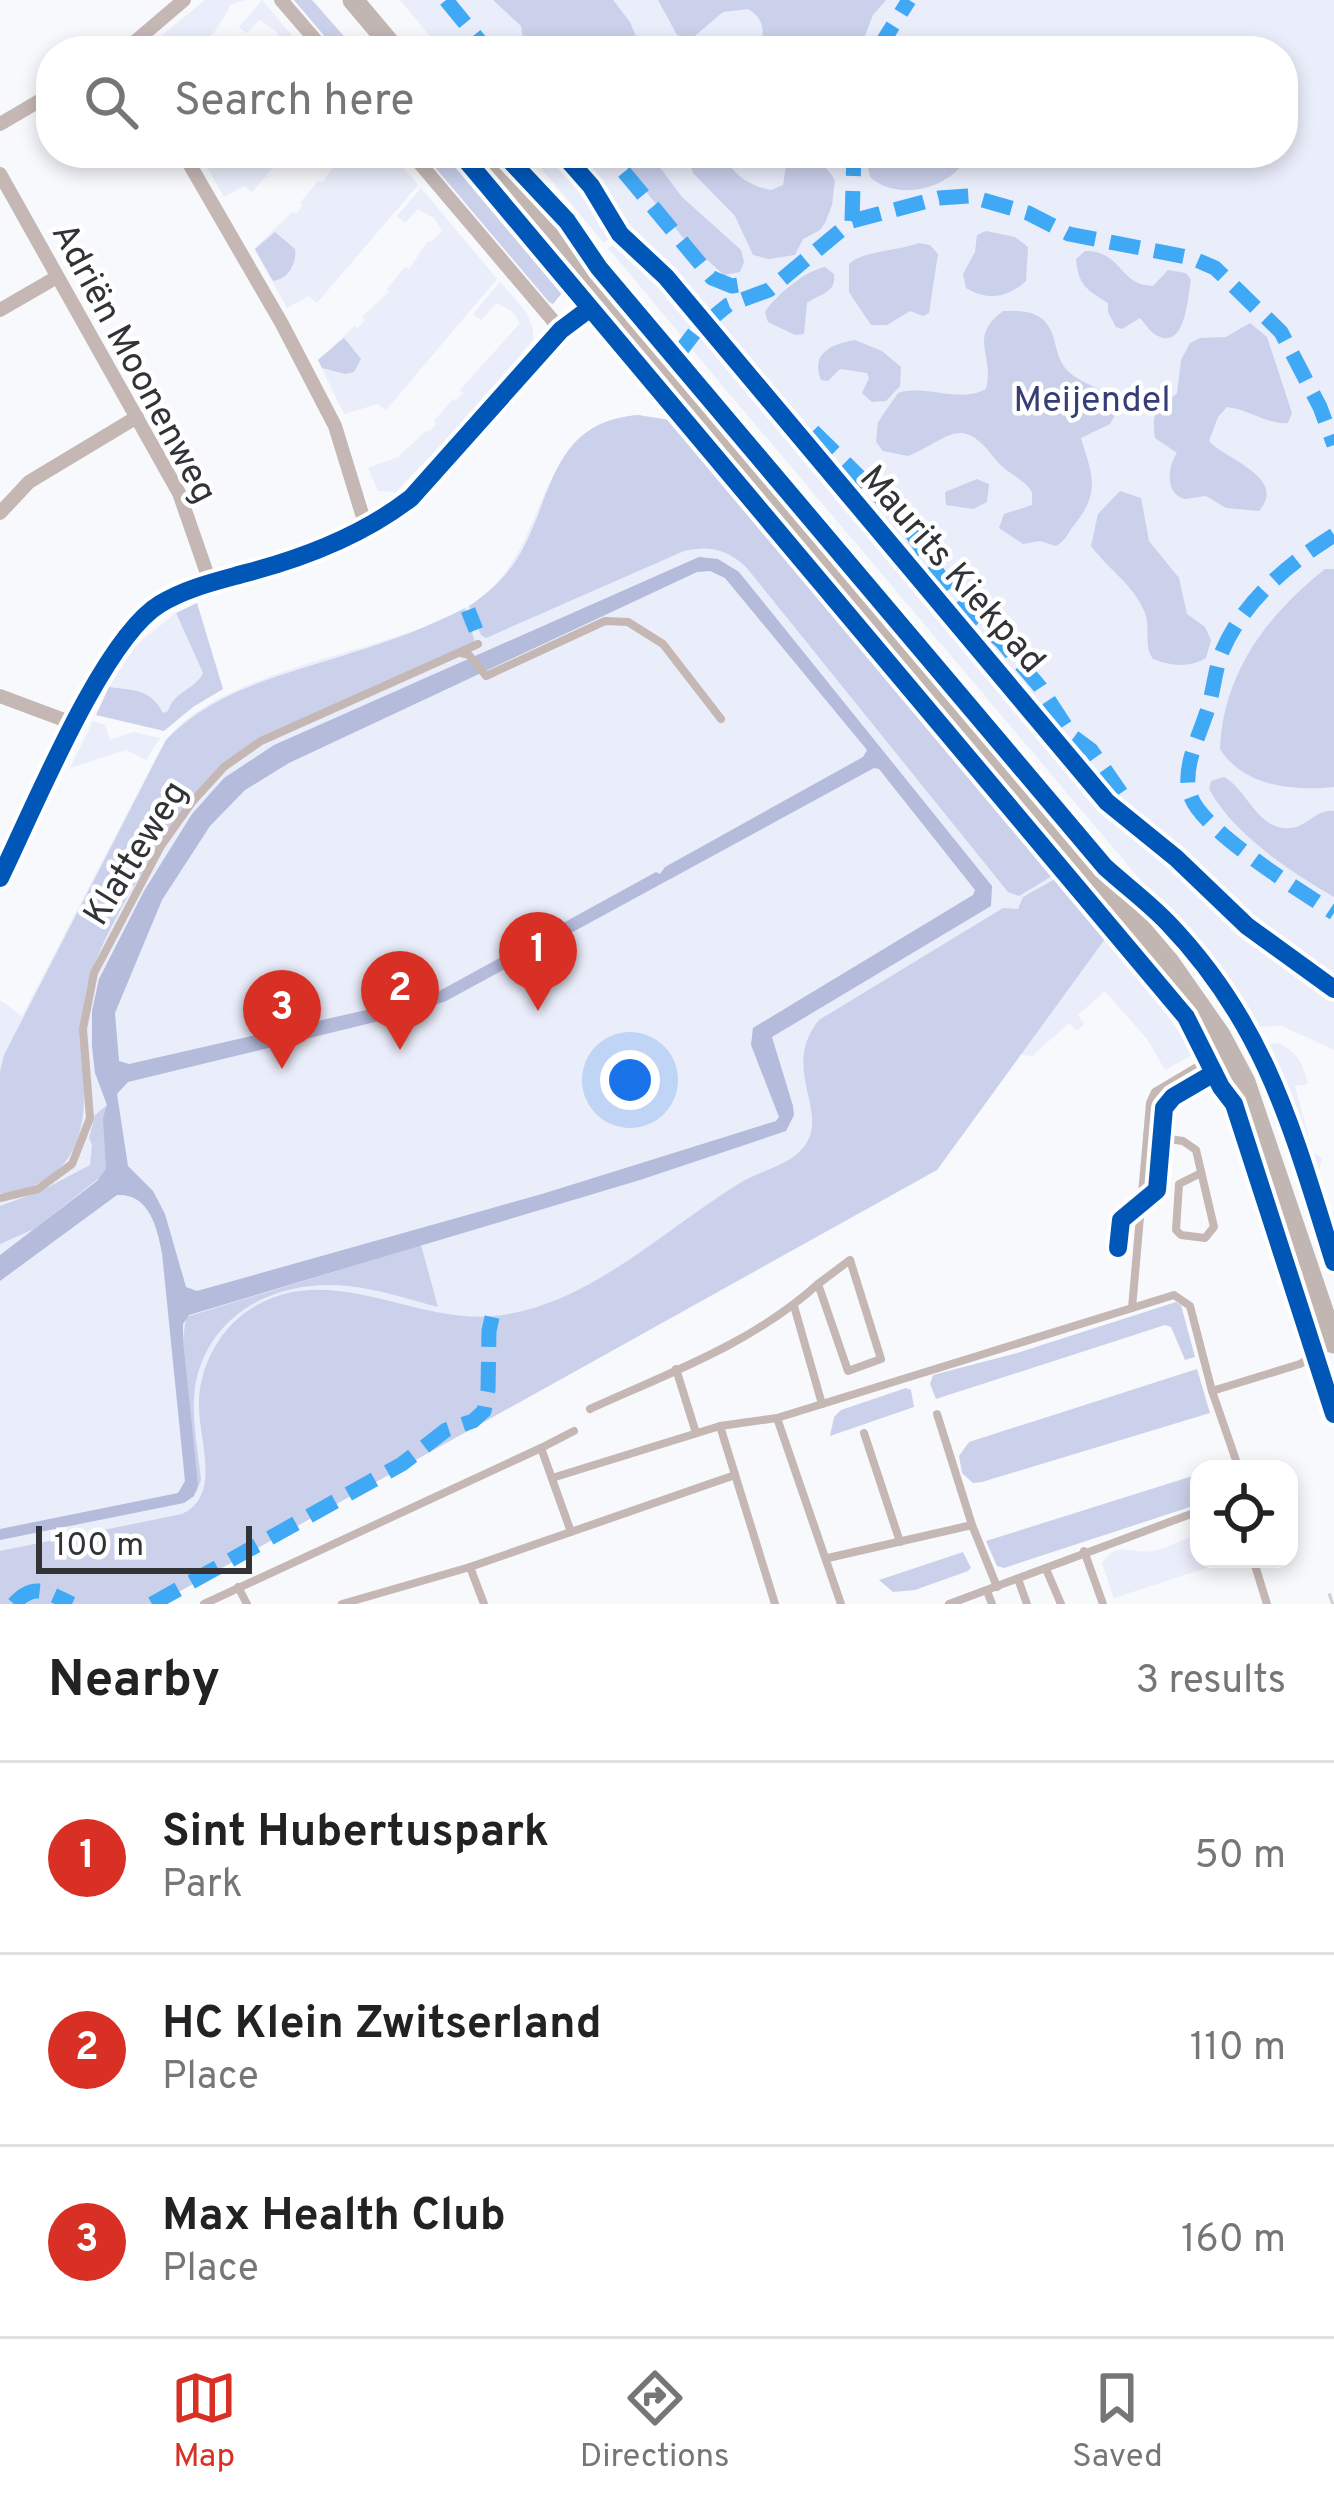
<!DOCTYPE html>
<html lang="en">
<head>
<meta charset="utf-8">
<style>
  :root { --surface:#fff; --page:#f2f2f2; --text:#222; --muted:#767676; --line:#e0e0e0; --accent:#d93025 }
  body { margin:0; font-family:Overpass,sans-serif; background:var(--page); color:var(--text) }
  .controls { position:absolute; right:36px; bottom:36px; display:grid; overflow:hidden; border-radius:24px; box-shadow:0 6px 18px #0003 }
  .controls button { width:108px; height:108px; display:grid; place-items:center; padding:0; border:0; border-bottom:3px solid var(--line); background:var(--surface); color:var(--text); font:60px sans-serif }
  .scale { position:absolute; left:36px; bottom:30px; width:216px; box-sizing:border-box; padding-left:12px; border:6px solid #323336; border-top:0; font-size:33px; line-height:42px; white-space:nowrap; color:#323336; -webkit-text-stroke:9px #fff; paint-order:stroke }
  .you { position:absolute; left:630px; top:1080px; width:42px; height:42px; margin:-30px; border:9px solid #fff; border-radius:50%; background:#1a73e8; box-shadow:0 0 0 18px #1a73e833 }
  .badge { display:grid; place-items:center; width:78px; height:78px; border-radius:50%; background:var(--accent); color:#fff; font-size:39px; font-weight:700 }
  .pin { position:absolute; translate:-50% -99px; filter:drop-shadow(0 3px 6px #0008) }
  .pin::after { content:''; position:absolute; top:63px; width:42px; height:36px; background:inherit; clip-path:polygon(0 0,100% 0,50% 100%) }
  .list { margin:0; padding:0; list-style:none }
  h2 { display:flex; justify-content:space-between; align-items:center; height:156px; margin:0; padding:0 48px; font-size:51px }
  h2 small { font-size:39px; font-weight:400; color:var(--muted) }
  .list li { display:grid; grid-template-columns:78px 1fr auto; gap:36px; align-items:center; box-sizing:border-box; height:192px; padding:0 48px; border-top:3px solid var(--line) }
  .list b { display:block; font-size:45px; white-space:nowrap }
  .list p { margin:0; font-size:39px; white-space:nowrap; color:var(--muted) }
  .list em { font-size:39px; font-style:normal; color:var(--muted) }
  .icon { flex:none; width:66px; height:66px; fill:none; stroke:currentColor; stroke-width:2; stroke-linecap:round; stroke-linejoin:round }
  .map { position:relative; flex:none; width:1334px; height:1604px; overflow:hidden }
  .search { position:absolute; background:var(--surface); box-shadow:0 6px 18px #0003; left:36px; right:36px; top:36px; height:132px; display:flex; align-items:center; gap:30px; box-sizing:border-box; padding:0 42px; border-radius:48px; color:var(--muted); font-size:45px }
  .sheet { height:732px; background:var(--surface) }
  nav { display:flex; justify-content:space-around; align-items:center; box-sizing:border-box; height:168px; border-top:3px solid var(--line); background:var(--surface); font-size:33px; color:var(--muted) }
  nav a { display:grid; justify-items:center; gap:6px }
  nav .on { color:var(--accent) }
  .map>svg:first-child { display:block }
  .green { fill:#eaedfa; fill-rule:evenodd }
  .forest { fill:#cbd1eb }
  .water { fill:#b4bbdb; fill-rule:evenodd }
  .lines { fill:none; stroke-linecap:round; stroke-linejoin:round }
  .primary-tunnel { stroke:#d0d1d4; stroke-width:21; stroke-dasharray:21 10; stroke-linecap:butt }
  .service { stroke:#c4b7b4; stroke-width:8 }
  .minor { stroke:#c4b7b4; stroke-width:14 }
  .secondary { stroke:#c2b6b3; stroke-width:21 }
  .quiet { stroke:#3fa9f5; stroke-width:15; stroke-dasharray:30 15; stroke-linecap:butt }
  .cycleway-casing { stroke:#fff; stroke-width:26 }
  .cycleway { stroke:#0057b8; stroke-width:18 }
  .labels { text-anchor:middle; stroke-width:9; stroke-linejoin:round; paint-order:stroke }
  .street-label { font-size:36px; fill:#323336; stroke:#fff }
  .park-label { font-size:36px; fill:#363e76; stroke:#fff }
</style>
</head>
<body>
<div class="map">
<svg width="1334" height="1604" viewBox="0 0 1334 1604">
  <rect width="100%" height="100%" fill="#f8f9fc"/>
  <g class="green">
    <path d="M205,0h40l-15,5c-12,27 -27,46 -58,46l-11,-13 -15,13 2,-4z"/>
    <polygon points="262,0 305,51 270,51 280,38 275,30 259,20 247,33 239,27"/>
    <polygon points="400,0 1334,0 1334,986 1257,930 1107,797 672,279 621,230 604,243 528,153 1283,153 1283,51 442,51"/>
    <polygon points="199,153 209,168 227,153 286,153 252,192 244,186 224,197"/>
    <path d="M343,153h48l27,32 -101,118 -9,-7 -21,12 -33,-59 38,-37 4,2 6,-8 -2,-3 18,-22 4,2zM275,233l20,16 -2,17 -8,9 -30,-26z"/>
    <polygon points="421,188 497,279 386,410 378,404 344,414 318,360 355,326 358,328 365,320 362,317 389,292 387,289 405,267 409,269 428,241 431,242 442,231 434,218 418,209 405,223 397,216"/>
    <polygon points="615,243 623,243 662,278 696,319 685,340 608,248"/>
    <path d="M500,282c14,17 36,34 33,58l-101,119 -3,-2 -33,35 -18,-1 -10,-23 30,-11 29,-27 3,1 6,-7 -2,-3 19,-22 3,1 7,-7 -3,-3 60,-67 -7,-11 -16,-9 -16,17 -8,-6z"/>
    <polygon points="705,329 858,513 902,559 1106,805 1259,939 1334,993 1334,1050 1282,1026 1255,1027 1209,961 689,346"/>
    <path d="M638,415l31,5 14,9 476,574 35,51 -29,16 -18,-31 -42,-48 -27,24 6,9 -7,7 -8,-8 -37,33 -12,-2 -83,116 -937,434v-604l22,16 139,-268c48,-78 222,-94 304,-139 90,-51 61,-183 173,-194z"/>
    <path d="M176,613l27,60c-8,17 -29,18 -35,39l-6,2c-11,-26 -28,-24 -53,-27l27,-42z"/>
    <polygon points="93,721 105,725 110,740 133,732 160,738 146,760 126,750 70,768"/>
    <path d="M1278,1043c20,9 25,21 30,41l-13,2 18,67 9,5 -4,16 6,16 -5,2 -29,-91 -25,-56z"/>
    <path d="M1199,1533v26h35l-120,39 -12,-34c15,-26 29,-9 50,-13 16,-3 32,-12 47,-18z"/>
  </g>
  <g class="forest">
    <polygon points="294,0 312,0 357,51 337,51"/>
    <polygon points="493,0 613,0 630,22 642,51 525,51 521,26"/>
    <path d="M658,0h228l-13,15 -14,36h-99c4,-19 6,-31 -12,-42l-25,3 -33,28 -13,-5z"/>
    <polygon points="423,153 444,153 562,293 553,304 549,302"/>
    <polygon points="615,153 649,153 682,197 741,250 744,262 740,272 724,275 685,240"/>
    <path d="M692,153h31c8,21 26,33 48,37l12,-5 4,-25c18,-8 40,3 48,21l-3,24 -7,18 -5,7 -17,9 -8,16 -26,4 -16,-4 -18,-39 -42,-43 -3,-9z"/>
    <path d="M865,153h104c-14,35 -71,50 -99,24z"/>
    <path d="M986,231l29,6 13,10 -2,34c-19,17 -38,20 -60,7l-3,-14 12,-22 2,-17z"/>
    <path d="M275,232l20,17c2,15 -7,30 -22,32l-18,-32z"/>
    <path d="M919,243l11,2 8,9 -9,59 -6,3 -13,-5 -23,14h-16l-22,-33v-28c13,-13 49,-13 70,-21z"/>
    <path d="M1085,251c38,0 33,34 68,35l15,-16 18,3 5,7c-3,13 -5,77 -38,53 -5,-4 -8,-10 -13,-15l-18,11 -6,-2 -8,-15v-9c-21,-13 -30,-18 -32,-44z"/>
    <path d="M825,267l9,7c3,20 -16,20 -27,29l-3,31 -9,1 -27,-13 -3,-10c10,-16 41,-42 60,-45z"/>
    <path d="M1003,311c13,0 27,-1 38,7 17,13 12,36 25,51 17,19 41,15 52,41l-8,14 -29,14c11,37 20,53 -6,86 -8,9 -8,16 -19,22l-16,-5 -17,3 -24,-16 5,-14 28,-9v-13c-9,-14 -26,-19 -36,-32 -36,-48 -46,-21 -88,-4l-25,-5 -7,-9 2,-20 20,-29c30,-9 60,11 88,-4 9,-35 -19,-51 17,-78z"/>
    <path d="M1250,323l17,14 25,76 -4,10c-20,2 -40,-14 -61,-16l-9,10 -9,24c17,19 79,36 50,70l-33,-3 -20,-12c-2,0 -19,3 -21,3 -21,-5 -17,-34 -8,-46l-22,-15c-4,-29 2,-28 22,-45l4,-33 9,-17 10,-5 26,-1z"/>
    <polygon points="344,338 361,359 354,372 345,374 322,368 318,360"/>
    <path d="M855,340l27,11 19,16 -1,19 -14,15 -14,1 -10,-9 7,-15 -2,-5 -27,-4 -12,12 -7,-1c-11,-27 11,-36 34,-40z"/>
    <path d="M638,415l31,5 14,9 369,447 -33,20 -11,-4 -262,-325c-19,-18 -38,-22 -62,-16l-198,87 -5,-3 -12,-29c19,-13 36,-28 48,-47 37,-60 32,-137 121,-144z"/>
    <polygon points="977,479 989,484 987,502 973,509 946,505 945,492"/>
    <path d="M1120,491l21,7 8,43 30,37 8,36 18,13 6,13 -5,18c-16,10 -36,8 -53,1 -10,-14 -2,-29 -8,-46 -11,-28 -36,-43 -54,-67l7,-32z"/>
    <path d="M1325,569h9v218c-41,4 -90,0 -114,-38 3,-76 47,-134 105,-180z"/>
    <path d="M197,603l26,86 -30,18 -29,24 -68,-16 13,-28c25,3 42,2 54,26l5,-2c6,-20 27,-21 35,-38l-27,-60z"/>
    <path d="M465,608l10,34 -218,98c-62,38 -144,168 -167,237 -22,64 23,163 -47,204 -13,7 -28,14 -43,12v-121l4,-17 162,-315c50,-52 119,-65 185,-87 40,-12 77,-26 114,-45z"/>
    <path d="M1224,777c24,13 33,54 67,51 17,-1 24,-19 43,-17v86c-44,-26 -100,-62 -125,-108l2,-8z"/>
    <path d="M1055,879l50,60 -168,231 -780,434h-157v-53l182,-37c40,-18 17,-73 17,-108 -1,-35 18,-73 47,-94 80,-56 164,12 248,4 93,-9 169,-86 246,-133 19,-12 48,-17 63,-35 29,-35 -24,-79 16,-128l184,-112 15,1 5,-12z"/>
    <polygon points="107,1105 106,1169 103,1175 34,1229 0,1244 0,1206 41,1191 90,1165 92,1145 89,1138 95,1115"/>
    <path d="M421,1245l17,62c-30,-8 -60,-18 -90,-21 -70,-8 -141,27 -153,101 -4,30 3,63 6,93l-5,13 -13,-154 3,-22z"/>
    <polygon points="1176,1302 1181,1305 1195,1357 1185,1360 1171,1327 1165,1325 936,1399 930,1384 933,1375 1017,1353"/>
    <polygon points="1197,1369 1210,1413 982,1482 973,1483 962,1473 959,1456 969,1442"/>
    <polygon points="906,1388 911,1390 914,1407 830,1436 834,1417 841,1410"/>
    <polygon points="1199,1474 1199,1504 1004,1568 997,1566 986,1541"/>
    <polygon points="963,1552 971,1568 968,1571 915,1590 893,1592 879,1580"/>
  </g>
  <path class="water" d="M699,557l19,2 21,13 253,314 -1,20 -219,131 21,69 1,9 -8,16 -146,49 -451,135 -6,9v15l15,146 -4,11 -10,7 -184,37v-11l178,-36 7,-12 -23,-228c-5,-26 -13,-60 -45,-58l-117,86v-26l97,-74 9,-12 -3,-51 4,-13 -12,-32 -3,-27v-35l7,-32 45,-88 48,-77 32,-36 50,-33zM710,571l15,7 142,172 -4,7 -198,110 -5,7 -4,-2 -224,123 -303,69 -10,-3 -4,-48 47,-113 48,-74 35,-36 44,-27 408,-191zM874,768l5,1 96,121 -2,5 -220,133 -2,17 28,72 -3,4 -234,73 -345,97 -11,-4 -21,-73 -12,-23 -25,-25 -11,-72 11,-12 284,-69 34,-12z"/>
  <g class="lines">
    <polyline class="primary-tunnel" points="1331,1604 1334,1603"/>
    <g class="service">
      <polyline points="461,653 469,655 486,676 605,621 628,622 663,644 721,719"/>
      <polyline points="1147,1136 1183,1141 1196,1150 1214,1227 1205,1238 1181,1235 1176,1230 1179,1184 1201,1173"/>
      <polyline points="0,1198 38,1189 72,1164 90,1118 83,1029 94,973 161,846 193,801 224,767 261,741 478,644"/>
      <polygon points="850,1260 881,1359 848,1371 818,1284"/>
      <polyline points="794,1306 822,1404"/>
      <polyline points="1132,1308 1150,1103 1155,1092 1224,1051"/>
      <polyline points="676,1369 696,1433"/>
      <polyline points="1212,1391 1300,1364 1333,1345"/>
      <path d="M590,1409c79,-36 163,-66 228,-125"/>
      <polyline points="937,1414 972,1525"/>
      <polyline points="777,1418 841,1604"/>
      <polyline points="720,1426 775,1604"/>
      <polyline points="864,1433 900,1542"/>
      <polyline points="552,1478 720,1426 777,1418 1174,1295 1190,1306 1212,1391 1239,1469"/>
      <polyline points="571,1532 541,1448 574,1431"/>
      <polyline points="1084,1551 1103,1604"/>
      <polyline points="828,1558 972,1525 997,1587"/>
      <polyline points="1253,1559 1267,1604"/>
      <polyline points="470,1567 735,1475"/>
      <polyline points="1046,1569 1061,1604"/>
      <polyline points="1018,1579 1027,1604"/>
      <polyline points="238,1587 247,1604"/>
      <polyline points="987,1591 992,1604"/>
      <polyline points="204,1604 541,1448"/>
      <polyline points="342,1604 470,1567 484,1604"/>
      <polyline points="949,1604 1199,1511"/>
    </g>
    <g class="minor">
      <polyline points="281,0 325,51"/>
      <polyline points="124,51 184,0"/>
      <polyline points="0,124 51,94"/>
      <polyline points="183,153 282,324 335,426 366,527"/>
      <polyline points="411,153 561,330"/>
      <polyline points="0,174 179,493 210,582"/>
      <polyline points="0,310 57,277"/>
      <polyline points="0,513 29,482 137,417"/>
      <polyline points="0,696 75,724"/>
      <path d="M0,878c32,-65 102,-239 160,-274 26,-16 57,-23 86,-31 58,-15 117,-38 165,-75l150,-168 37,-30"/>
    </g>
    <g class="secondary">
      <polyline points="353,0 396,51"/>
      <polyline points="482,153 565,252 581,280 615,320 640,341 1169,962 1220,1035 1245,1082 1334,1343"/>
    </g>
    <g class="quiet">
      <polyline points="446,0 488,51"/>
      <polyline points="877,51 909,0"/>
      <polyline points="624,172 712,278 732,286 750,283"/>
      <polyline points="852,221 854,153"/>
      <polyline points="676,357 695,332 728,305 769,290 852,221 939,198 969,196 1028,213 1069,234 1192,258 1215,268 1281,332 1320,407 1334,445"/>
      <polyline points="813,431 904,521 959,606 1001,641 1040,687 1072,736 1091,750 1121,793"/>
      <path d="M1334,535c-46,29 -92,67 -113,119 -7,20 -8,43 -16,63 -8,24 -24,55 -14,80 13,35 110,94 143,116"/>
      <polyline points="468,610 476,630"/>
      <path d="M14,1604c20,-23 34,-11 58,0"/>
      <polyline points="152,1604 402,1464 446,1430 473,1421 484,1411 488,1390 489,1331 493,1313"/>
    </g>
    <g class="cycleway-casing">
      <g id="cycleway">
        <polyline points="460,153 1186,1017 1221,1087 1234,1104 1334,1414"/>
        <path d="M503,153l64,68 32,47 506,599c21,19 44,36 63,56 98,102 125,208 166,339"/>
        <polyline points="562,153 591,186 620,234 666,277 1107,802 1176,858 1247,926 1334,989"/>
        <path d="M0,878c32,-65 102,-239 160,-274 26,-16 57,-23 86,-31 58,-15 117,-38 165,-75l150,-168 28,-21"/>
        <polyline points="1118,1248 1121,1220 1157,1190 1164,1108 1173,1097 1214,1073"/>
      </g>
    </g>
    <use href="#cycleway" class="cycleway"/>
  </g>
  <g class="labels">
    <g class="street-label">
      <text transform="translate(136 362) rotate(62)" y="13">Adriën Moonenweg</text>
      <text transform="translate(954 568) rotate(49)" y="13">Maurits Kiekpad</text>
      <text transform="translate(134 852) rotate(-58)" y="13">Klatteweg</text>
    </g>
    <g class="park-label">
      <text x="1092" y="411">Meijendel</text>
    </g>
  </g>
</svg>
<div class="controls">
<button><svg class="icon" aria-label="locate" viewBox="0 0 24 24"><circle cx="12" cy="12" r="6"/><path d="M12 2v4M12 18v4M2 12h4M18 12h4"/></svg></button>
</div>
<div class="scale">100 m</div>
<div class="you"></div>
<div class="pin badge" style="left:538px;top:1011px">1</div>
<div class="pin badge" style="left:400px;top:1050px">2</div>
<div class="pin badge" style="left:282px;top:1069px">3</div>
<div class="search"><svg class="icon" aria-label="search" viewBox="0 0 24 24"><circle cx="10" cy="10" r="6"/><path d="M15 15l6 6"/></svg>Search here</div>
</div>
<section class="sheet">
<h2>Nearby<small>3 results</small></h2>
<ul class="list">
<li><span class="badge">1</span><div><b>Sint Hubertuspark</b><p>Park</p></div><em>50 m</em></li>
<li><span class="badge">2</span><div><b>HC Klein Zwitserland</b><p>Place</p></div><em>110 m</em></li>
<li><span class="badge">3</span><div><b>Max Health Club</b><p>Place</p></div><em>160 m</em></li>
</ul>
</section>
<nav>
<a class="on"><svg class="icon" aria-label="map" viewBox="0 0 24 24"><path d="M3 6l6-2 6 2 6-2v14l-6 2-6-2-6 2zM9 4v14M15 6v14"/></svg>Map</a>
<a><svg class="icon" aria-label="directions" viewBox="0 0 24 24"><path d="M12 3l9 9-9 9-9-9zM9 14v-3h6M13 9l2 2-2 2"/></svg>Directions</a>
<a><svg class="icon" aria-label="saved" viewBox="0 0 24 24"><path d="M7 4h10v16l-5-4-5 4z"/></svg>Saved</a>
</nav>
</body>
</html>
